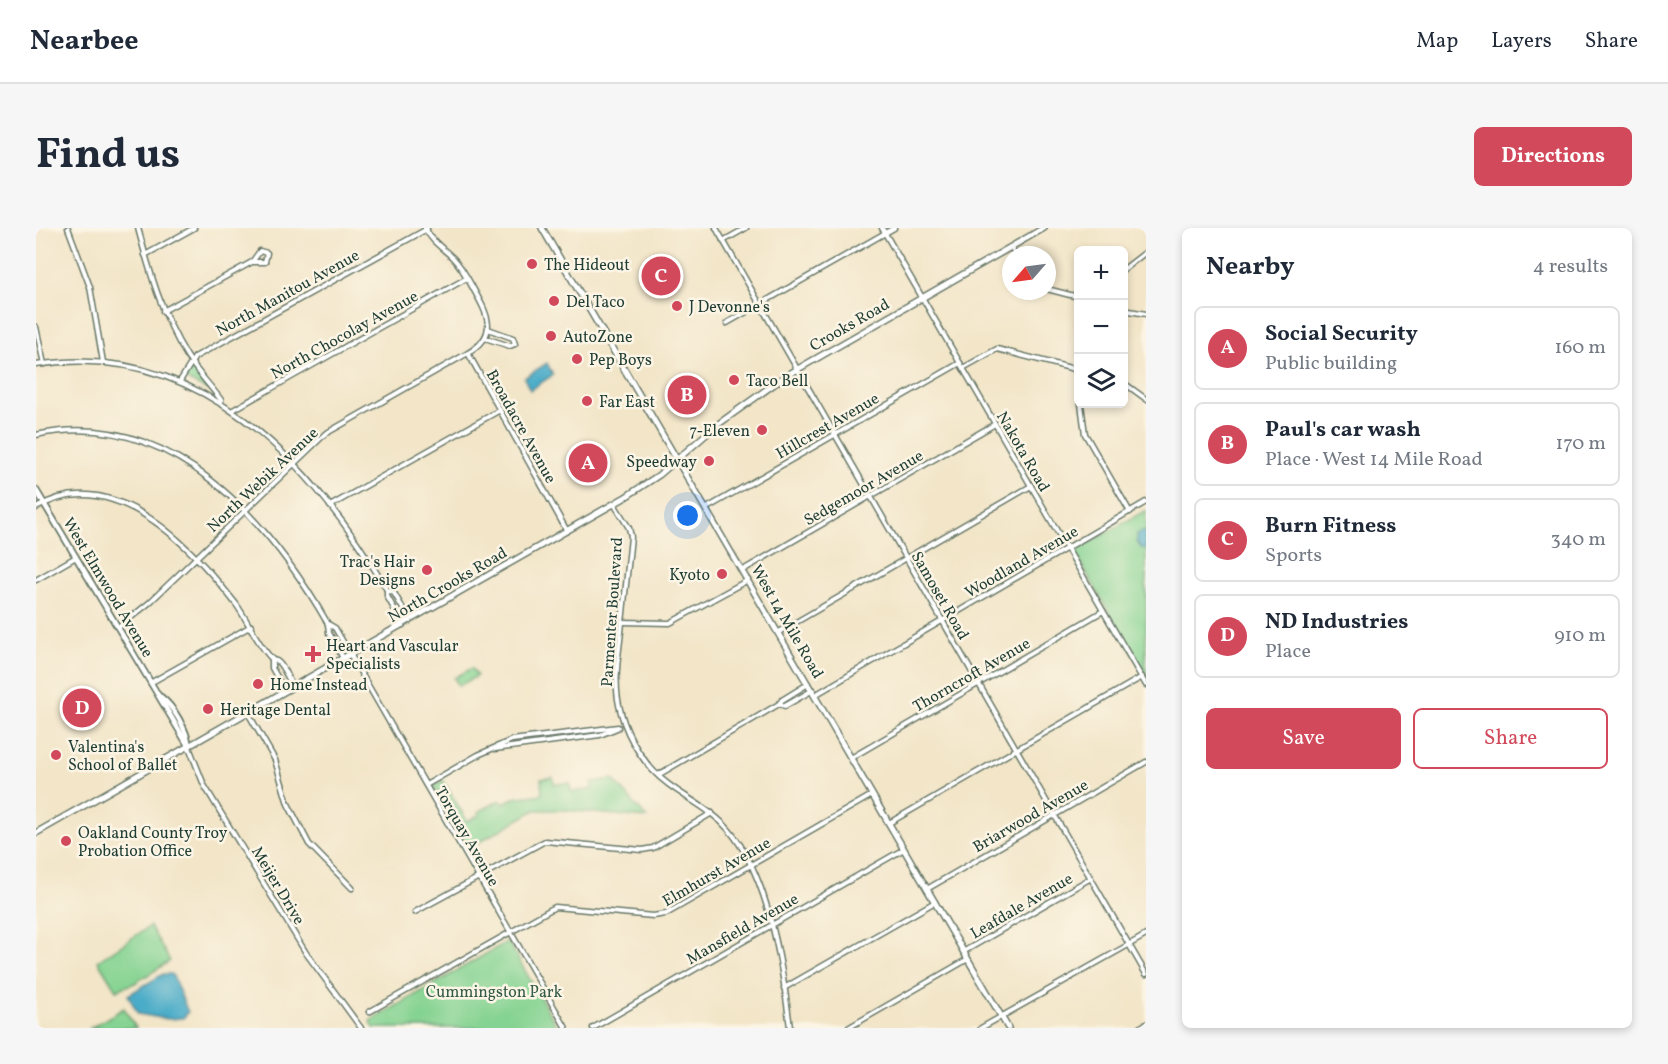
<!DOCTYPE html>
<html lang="en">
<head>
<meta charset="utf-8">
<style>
  :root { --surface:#fff; --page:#f6f6f7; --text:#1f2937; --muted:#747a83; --line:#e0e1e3; --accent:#d1495b }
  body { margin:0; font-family:Vollkorn,serif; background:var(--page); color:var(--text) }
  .controls { position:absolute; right:18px; top:18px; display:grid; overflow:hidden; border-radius:9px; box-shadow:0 3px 9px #0003 }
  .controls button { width:54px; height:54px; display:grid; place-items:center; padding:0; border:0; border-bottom:2px solid var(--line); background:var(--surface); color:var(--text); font:30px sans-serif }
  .compass { position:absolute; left:966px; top:18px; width:54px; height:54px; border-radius:50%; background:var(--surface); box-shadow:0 3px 9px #0003; rotate:242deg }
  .you { position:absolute; left:652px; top:288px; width:21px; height:21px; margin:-15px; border:4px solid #fff; border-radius:50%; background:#1a73e8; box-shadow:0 0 0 9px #1a73e833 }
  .badge { display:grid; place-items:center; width:39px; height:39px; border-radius:50%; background:var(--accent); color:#fff; font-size:20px; font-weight:700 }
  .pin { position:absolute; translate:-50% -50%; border:3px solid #fff; box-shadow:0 2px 6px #0006 }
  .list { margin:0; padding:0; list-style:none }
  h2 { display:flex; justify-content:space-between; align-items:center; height:78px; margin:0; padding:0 24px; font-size:26px }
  h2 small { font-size:20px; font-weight:400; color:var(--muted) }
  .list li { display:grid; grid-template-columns:39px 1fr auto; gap:18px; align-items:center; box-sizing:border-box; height:84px; margin:0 12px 12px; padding:0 12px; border:2px solid var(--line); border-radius:9px }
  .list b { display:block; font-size:22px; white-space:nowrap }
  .list p { margin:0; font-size:20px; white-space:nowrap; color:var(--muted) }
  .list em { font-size:20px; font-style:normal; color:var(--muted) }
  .actions { display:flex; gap:12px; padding:18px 24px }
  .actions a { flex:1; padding:14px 0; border:2px solid var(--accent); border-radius:9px; text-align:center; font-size:21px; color:var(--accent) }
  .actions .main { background:var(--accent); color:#fff }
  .icon { flex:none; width:33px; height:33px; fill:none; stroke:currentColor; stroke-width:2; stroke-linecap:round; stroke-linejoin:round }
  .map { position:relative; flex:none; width:1110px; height:800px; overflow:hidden; border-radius:9px }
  header { display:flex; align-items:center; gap:36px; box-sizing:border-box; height:84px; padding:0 30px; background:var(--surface); border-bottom:2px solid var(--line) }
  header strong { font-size:28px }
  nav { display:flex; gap:33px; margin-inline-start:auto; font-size:21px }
  .intro { display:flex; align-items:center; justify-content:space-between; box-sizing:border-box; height:144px; padding:0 36px }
  h1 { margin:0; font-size:42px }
  .button { padding:15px 27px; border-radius:9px; background:var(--accent); color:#fff; font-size:21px; font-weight:700 }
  main { display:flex; gap:36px; padding:0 36px }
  aside { flex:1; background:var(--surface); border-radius:9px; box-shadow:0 3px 9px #0003 }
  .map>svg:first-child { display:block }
  .green { fill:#85d392; stroke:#528863; stroke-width:1.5 }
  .water { fill:#49abc8; stroke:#34747e; stroke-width:1.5 }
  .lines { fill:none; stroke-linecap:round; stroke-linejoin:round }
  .minor-casing { stroke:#697868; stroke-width:7 }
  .tertiary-casing { stroke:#697868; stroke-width:8 }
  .secondary-casing { stroke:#697868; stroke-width:8 }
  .minor { stroke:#fff; stroke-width:4 }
  .tertiary { stroke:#fff; stroke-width:4.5 }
  .secondary { stroke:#fff; stroke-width:5 }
  .poi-dot { fill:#d1495b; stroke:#fcf5e5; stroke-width:2 }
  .labels { text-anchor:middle; stroke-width:5; stroke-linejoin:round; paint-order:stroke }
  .poi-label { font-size:16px; fill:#1f3d34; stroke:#fcf5e5; text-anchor:start }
  .street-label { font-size:16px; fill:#1f3d34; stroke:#fcf5e5 }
  .park-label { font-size:16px; fill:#335b47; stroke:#fcf5e5 }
</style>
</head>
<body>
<header>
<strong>Nearbee</strong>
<nav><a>Map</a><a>Layers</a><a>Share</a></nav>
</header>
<div class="intro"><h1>Find us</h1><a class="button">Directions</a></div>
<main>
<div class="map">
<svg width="1110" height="800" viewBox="0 0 1110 800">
  <rect width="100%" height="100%" fill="#fcf5e5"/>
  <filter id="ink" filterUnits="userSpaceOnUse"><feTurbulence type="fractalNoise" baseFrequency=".0167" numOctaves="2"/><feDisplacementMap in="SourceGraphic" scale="12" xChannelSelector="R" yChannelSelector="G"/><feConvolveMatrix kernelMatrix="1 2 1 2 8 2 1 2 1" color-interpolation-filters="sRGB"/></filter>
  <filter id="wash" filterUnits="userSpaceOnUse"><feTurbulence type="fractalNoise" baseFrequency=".008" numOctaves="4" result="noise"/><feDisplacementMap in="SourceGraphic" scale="24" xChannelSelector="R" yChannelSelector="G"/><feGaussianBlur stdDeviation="1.35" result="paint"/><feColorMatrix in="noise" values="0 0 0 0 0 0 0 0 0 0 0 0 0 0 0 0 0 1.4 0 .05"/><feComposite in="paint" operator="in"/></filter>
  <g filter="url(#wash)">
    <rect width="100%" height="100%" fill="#f2e5c8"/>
    <g class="green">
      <polygon points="153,142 158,142 174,163 152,153 150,149"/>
      <polygon points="1110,282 1110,448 1040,327 1040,322"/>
      <polygon points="436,440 441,448 423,458 418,450"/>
      <polygon points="517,549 518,556 534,555 535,564 556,561 556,554 577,551 611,590 528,582 499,582 433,620 397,558 407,552 431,593 443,587 442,584 464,572 467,576 477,570 506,566 505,551"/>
      <polygon points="114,698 134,733 99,755 80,762 62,733"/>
      <polygon points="472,713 522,800 338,800 334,793"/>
      <polygon points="88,780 100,800 54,800"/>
    </g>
    <g class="water">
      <polygon points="511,135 517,147 494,162 488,150"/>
      <polygon points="1107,303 1110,305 1110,322 1105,320 1101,314 1101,306"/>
      <polygon points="127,746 136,746 152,784 147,790 131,791 102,786 92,767"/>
    </g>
  </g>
  <g filter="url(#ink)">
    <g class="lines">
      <g class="minor-casing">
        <g id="minor">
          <polyline points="32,0 54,59 67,134"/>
          <path d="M102,0c12,45 24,88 49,128 10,16 23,29 34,44"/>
          <path d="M389,0c7,14 18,20 28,30 9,9 15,21 21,32 14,25 25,45 -6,63l99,178"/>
          <polyline points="680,0 1110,746"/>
          <polyline points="846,0 1110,457"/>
          <polyline points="687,13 710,0"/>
          <polyline points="975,19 980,27"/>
          <polyline points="109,27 158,0"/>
          <polyline points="1088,41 1110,24"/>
          <polyline points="1011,61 1042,69"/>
          <polyline points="1088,82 1110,86"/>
          <polyline points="127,83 216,34 229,34 231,25 224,23 216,34"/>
          <polyline points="691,95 858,0"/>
          <polyline points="0,99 8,136"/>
          <polyline points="449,110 474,118 479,116 477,110 452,101"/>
          <path d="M0,137c162,-26 276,97 351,225l7,3 16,28"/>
          <polyline points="927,140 961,121 1042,142"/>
          <polyline points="144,153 159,129 391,1"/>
          <polyline points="1088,155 1110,171"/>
          <polyline points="1045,176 1049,206 1094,284"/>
          <polyline points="197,182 431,50"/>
          <path d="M0,207c134,-29 232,84 292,189l7,4 231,400"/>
          <path d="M578,276l15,24 2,9c-3,29 -6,58 -9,86 -3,31 -10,60 -1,90 7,26 25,55 47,71 21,16 44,26 61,46 40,46 54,139 61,198"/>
          <polyline points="294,278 464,182"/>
          <path d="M0,280c78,-46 156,39 200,96 12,17 21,39 35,54 6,6 2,-1 8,5 5,5 9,16 14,23"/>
          <polyline points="671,280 924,135"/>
          <polyline points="707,342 959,196"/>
          <polyline points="0,352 40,329"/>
          <polyline points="351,362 351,368 367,397"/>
          <polyline points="586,394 634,395 712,352"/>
          <polyline points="292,396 293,405 307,430"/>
          <polyline points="83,399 113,375 289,206 432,125"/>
          <polyline points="743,404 995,258"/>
          <polyline points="236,432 236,440 249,463"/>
          <polyline points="116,454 215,398"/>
          <polyline points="779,467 1110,274"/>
          <polyline points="743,476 749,478 777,462"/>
          <polyline points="212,485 239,532 252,576 273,616 316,660"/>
          <polyline points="153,519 168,557 270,725 325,800"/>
          <polyline points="459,521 564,507 581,500"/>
          <polyline points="815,530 1067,383"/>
          <polyline points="622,547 743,476 746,472 772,456"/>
          <polyline points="390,557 442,527 476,512 582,499"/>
          <polyline points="853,595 1106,449"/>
          <polyline points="891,661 1110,534"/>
          <polyline points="379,684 509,613 606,622 617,620 676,585"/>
          <polyline points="927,724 1055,650"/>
          <polyline points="748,760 899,674"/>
          <polyline points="333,784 519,679 617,688 630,686 836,567"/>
          <polyline points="557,800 868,621"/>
          <polyline points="812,800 932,731"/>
          <polyline points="945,800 1110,707"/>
          <polyline points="1103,800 1110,796"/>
        </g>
      </g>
      <g class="tertiary-casing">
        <g id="tertiary">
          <polyline points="0,262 153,519"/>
          <path d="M125,469c13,10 25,32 28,48"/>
        </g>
      </g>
      <g class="secondary-casing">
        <g id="secondary">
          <polyline points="506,0 972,800"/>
          <polyline points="0,605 588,270 623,247 681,197 748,149 1008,0"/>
        </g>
      </g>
      <use href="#minor" class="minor"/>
      <use href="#tertiary" class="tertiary"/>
      <use href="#secondary" class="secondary"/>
    </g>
  </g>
  <g class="poi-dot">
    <circle cx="496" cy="36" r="6"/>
    <circle cx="518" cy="73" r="6"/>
    <circle cx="641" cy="78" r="6"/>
    <circle cx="515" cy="108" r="6"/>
    <circle cx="541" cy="131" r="6"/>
    <circle cx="698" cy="152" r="6"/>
    <circle cx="551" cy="173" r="6"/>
    <circle cx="726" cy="202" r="6"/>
    <circle cx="673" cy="233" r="6"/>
    <circle cx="391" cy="342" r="6"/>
    <circle cx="686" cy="346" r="6"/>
    <path d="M274 417h6v6h6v6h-6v6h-6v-6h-6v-6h6z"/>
    <circle cx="222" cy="456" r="6"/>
    <circle cx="172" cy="481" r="6"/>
    <circle cx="20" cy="527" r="6"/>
    <circle cx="30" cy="613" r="6"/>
  </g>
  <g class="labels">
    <g class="poi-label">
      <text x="508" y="42">The Hideout</text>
      <text x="530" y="79">Del Taco</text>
      <text x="653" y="84">J Devonne's</text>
      <text x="527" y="114">AutoZone</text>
      <text x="553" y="137">Pep Boys</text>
      <text x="710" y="158">Taco Bell</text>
      <text x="563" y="179">Far East</text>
      <text x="714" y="208" text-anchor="end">7-Eleven</text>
      <text x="661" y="239" text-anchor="end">Speedway</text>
      <text x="379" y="339" text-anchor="end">Trac's Hair<tspan x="379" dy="18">Designs</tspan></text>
      <text x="674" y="352" text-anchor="end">Kyoto</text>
      <text x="290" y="423">Heart and Vascular<tspan x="290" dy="18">Specialists</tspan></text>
      <text x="234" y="462">Home Instead</text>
      <text x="184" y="487">Heritage Dental</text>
      <text x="32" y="524">Valentina's<tspan x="32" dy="18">School of Ballet</tspan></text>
      <text x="42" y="610">Oakland County Troy<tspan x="42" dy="18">Probation Office</tspan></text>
    </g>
    <g class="street-label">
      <text transform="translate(251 64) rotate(-29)" y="6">North Manitou Avenue</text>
      <text transform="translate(813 96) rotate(-30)" y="6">Crooks Road</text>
      <text transform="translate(308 106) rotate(-29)" y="6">North Chocolay Avenue</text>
      <text transform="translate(791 197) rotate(-30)" y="6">Hillcrest Avenue</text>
      <text transform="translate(486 198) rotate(61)" y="6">Broadacre Avenue</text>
      <text transform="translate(988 223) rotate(60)" y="6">Nakota Road</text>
      <text transform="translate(226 251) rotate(-43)" y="6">North Webik Avenue</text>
      <text transform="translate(827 259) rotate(-30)" y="6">Sedgemoor Avenue</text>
      <text transform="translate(985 333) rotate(-30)" y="6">Woodland Avenue</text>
      <text transform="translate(411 356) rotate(-30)" y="6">North Crooks Road</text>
      <text transform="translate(73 359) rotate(59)" y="6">West Elmwood Avenue</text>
      <text transform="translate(905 367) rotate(60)" y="6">Samoset Road</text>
      <text transform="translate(575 384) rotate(-86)" y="6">Parmenter Boulevard</text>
      <text transform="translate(752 393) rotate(60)" y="6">West 14 Mile Road</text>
      <text transform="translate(935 446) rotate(-30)" y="6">Thorncroft Avenue</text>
      <text transform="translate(994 587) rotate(-30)" y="6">Briarwood Avenue</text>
      <text transform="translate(432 608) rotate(60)" y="6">Torquay Avenue</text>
      <text transform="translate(680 643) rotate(-30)" y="6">Elmhurst Avenue</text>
      <text transform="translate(243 657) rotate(59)" y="6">Meijer Drive</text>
      <text transform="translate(985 677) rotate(-30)" y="6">Leafdale Avenue</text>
      <text transform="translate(706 700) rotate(-30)" y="6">Mansfield Avenue</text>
    </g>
    <g class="park-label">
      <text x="458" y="769">Cummingston Park</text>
    </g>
  </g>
</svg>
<div class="controls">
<button>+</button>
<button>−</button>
<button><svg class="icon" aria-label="layers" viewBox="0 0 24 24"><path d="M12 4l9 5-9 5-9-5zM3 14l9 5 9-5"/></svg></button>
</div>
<svg class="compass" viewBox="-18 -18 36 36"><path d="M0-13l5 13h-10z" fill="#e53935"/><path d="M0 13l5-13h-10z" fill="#747a83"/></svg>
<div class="you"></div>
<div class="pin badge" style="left:552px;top:235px">A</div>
<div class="pin badge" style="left:651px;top:167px">B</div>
<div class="pin badge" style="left:625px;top:48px">C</div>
<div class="pin badge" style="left:46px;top:480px">D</div>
</div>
<aside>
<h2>Nearby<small>4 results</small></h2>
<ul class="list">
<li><span class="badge">A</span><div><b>Social Security</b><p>Public building</p></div><em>160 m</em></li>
<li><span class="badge">B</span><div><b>Paul's car wash</b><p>Place · West 14 Mile Road</p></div><em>170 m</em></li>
<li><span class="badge">C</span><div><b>Burn Fitness</b><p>Sports</p></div><em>340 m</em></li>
<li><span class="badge">D</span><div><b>ND Industries</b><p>Place</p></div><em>910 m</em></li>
</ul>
<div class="actions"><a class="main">Save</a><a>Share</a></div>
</aside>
</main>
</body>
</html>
